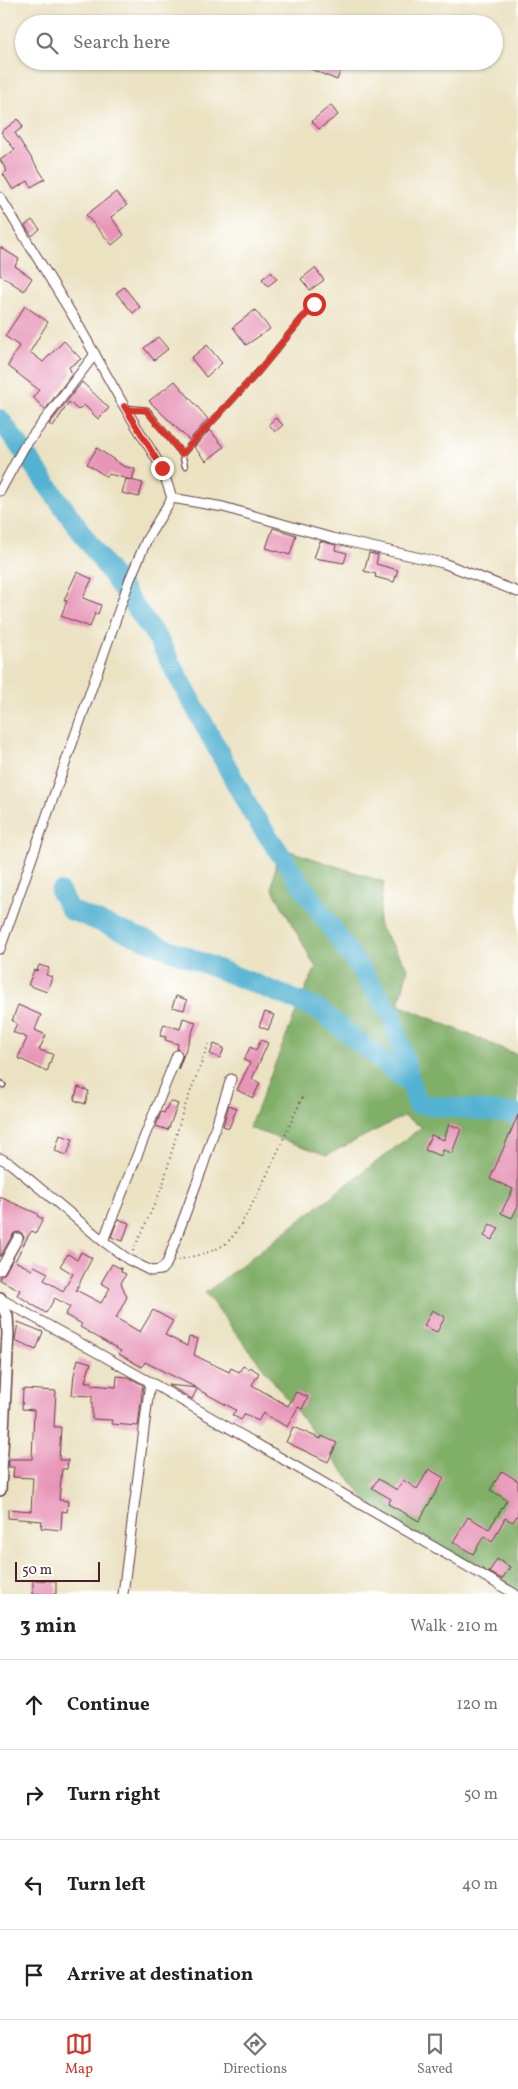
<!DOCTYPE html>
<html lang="en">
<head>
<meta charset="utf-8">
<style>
  :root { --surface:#fff; --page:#f6f6f6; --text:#202124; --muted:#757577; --line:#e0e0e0; --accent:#d93025 }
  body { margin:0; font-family:Vollkorn,serif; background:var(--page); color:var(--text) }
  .scale { position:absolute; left:15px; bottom:12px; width:85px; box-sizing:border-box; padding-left:5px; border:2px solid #4a1f2b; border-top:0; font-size:14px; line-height:18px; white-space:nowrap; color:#4a1f2b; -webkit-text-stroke:4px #fff; paint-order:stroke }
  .stop { position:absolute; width:15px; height:15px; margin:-11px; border:4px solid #d93025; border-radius:50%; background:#fff }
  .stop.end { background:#d93025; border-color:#fff; box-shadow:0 1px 5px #0008 }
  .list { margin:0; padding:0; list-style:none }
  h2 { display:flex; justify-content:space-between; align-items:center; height:65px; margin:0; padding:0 20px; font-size:21px }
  h2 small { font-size:16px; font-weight:400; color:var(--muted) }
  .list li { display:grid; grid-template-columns:32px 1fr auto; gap:15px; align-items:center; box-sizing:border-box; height:90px; padding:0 20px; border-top:1px solid var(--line) }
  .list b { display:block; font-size:19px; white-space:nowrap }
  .list em { font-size:16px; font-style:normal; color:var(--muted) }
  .icon { flex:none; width:28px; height:28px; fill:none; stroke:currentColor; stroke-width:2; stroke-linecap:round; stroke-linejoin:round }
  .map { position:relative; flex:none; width:518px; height:1594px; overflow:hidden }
  .search { position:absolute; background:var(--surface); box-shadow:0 1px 4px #0004; left:15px; right:15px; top:15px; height:55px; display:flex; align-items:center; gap:12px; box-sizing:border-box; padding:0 18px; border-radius:28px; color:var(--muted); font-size:19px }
  .sheet { height:425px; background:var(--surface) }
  nav { display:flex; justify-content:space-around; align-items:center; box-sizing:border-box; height:70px; border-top:1px solid var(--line); background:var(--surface); font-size:14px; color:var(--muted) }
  nav a { display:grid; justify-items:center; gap:2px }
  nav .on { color:var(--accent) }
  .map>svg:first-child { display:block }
  .forest { fill:#80af68; stroke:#65674a }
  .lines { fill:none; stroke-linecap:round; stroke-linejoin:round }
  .river { stroke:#53b2d1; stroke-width:20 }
  .building { fill:#e794b7 }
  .service-casing { stroke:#623c42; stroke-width:7 }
  .minor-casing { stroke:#623c42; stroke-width:11 }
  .tertiary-casing { stroke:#623c42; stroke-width:14 }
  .path { stroke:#623c42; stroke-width:2; stroke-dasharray:1 4; stroke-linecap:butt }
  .service { stroke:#fff; stroke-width:4.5 }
  .minor { stroke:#fff; stroke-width:9 }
  .tertiary { stroke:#fff; stroke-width:11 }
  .route { stroke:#d93025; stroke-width:6 }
</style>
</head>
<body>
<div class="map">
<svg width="518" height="1594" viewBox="0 0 518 1594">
  <rect width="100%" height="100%" fill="#fff"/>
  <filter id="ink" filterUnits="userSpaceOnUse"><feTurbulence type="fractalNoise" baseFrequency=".02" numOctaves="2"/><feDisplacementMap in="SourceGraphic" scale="10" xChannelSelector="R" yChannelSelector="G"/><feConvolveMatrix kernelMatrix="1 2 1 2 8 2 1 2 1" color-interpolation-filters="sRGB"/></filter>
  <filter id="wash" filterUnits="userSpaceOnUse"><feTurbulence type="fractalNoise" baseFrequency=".0096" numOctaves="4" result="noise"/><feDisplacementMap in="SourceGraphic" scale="20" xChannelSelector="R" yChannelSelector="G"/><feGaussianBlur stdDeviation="1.12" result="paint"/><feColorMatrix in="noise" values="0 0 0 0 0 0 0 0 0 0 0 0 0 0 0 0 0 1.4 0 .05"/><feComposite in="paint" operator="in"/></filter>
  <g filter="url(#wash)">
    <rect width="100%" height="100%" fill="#ebe2c2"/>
    <polygon class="forest" points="278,847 384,882 378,924 408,968 399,1005 518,1055 518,1594 374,1511 205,1293 422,1127 404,1116 327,1155 249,1128 307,985 316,968 272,888"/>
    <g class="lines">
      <g class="river">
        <polyline points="0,419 158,639 252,813 392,1015 417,1104 518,1114"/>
        <polyline points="60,892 70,910 318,1009 412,1085"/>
      </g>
    </g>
    <g id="blocks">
      <g class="building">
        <polygon points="310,61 321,61 341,69 337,80 308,68"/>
        <polygon points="331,105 338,115 319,129 312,121"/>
        <polygon points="18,119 23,127 15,133 45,179 31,187 28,181 13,190 3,174 7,171 0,160 15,150 1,132"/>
        <polygon points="116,192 127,205 111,217 124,235 112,245 86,215"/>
        <polygon points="32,220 40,229 32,236 25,226"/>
        <polygon points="0,247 19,259 15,266 32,278 24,291 0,275"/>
        <polygon points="315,268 324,280 310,290 301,279"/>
        <polygon points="271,272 277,279 268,286 262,279"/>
        <polygon points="124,287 140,307 133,313 116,293"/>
        <polygon points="25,306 48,322 30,352 43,362 64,341 81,359 69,367 72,374 45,410 33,397 39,390 8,366 19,346 5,336"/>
        <polygon points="255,310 270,329 246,345 233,327"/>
        <polygon points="158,337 168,349 154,360 144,348"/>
        <polygon points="207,345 222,363 206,377 191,358"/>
        <polygon points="175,381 208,419 189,440 149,401"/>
        <polygon points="82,382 109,408 98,419 84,405 78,410 69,402 53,427 49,424"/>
        <polygon points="276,418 283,425 275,432 269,424"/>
        <polygon points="210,430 224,447 206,461 194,447"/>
        <polygon points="97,448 123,466 135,469 132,480 109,474 107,477 87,464"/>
        <polygon points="126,479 143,483 139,497 122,493"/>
        <polygon points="273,528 296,535 290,555 266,548"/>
        <polygon points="320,541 336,545 335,550 347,553 344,563 314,558"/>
        <polygon points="369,553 378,555 376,564 398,570 394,582 375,577 376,574 364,571"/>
        <polygon points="77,572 92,579 83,598 101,605 98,614 95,613 90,627 61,616 67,601 64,600"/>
        <polygon points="39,965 49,968 46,975 52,977 47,992 28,985 34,970 37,971"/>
        <polygon points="176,996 187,1000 184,1010 172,1007"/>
        <polygon points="18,1005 41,1015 35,1030 46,1035 39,1050 53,1054 47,1072 18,1058 27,1038 13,1032 17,1023 12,1021"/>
        <polygon points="265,1012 274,1015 268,1030 259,1026"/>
        <polygon points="183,1018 196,1022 178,1070 183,1055 177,1049 178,1044 165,1040 166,1037 160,1036 164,1024 180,1029"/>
        <polygon points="261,1040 268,1043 252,1079 260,1083 253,1098 237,1090 250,1063 244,1060 250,1047 256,1050"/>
        <polygon points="214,1044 224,1048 220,1058 210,1054"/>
        <polygon points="78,1087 89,1091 85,1104 74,1100"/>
        <polygon points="170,1101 178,1104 168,1130 156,1126 161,1112 164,1113"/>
        <polygon points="229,1105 237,1108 229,1128 223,1126"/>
        <polygon points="518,1115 518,1206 512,1218 501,1213 513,1189 490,1179"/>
        <polygon points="449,1124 461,1129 452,1153 443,1150 441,1156 425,1150 431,1135 444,1140"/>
        <polygon points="60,1135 73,1139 67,1155 55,1151"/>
        <polygon points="0,1197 38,1214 37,1216 43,1219 36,1233 32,1231 28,1236 15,1261 32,1270 34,1266 48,1273 44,1280 63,1291 73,1274 60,1266 68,1254 77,1260 81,1252 92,1258 76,1290 101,1303 110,1288 101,1283 112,1264 122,1269 121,1272 126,1274 121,1283 127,1297 116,1318 140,1332 153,1310 173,1321 165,1335 187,1346 189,1337 198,1339 194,1355 229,1372 231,1368 239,1372 243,1366 249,1369 250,1367 259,1373 252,1385 288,1406 296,1392 308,1397 302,1409 298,1407 287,1427 263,1413 258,1421 245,1414 241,1420 232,1415 236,1410 197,1389 192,1399 168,1385 197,1388 145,1362 142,1367 119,1354 121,1351 80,1327 82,1324 65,1315 70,1307 55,1298 46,1313 17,1295 20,1290 0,1280 0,1276 5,1273 24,1237 21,1232 14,1233 0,1257"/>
        <polygon points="118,1219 129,1223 123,1241 111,1237"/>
        <polygon points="490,1224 499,1228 492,1240 484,1236"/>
        <polygon points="432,1310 445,1317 437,1332 424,1326"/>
        <polygon points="18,1322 43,1332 36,1350 15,1341"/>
        <polygon points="78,1359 91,1363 85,1382 92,1382 91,1385 116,1387 117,1376 128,1377 143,1385 138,1426 112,1424 112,1420 92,1419 92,1396 72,1395 74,1375"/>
        <polygon points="23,1389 56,1391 54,1427 61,1427 59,1460 68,1460 67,1469 62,1469 59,1500 68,1501 67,1512 62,1511 61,1530 41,1528 42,1521 8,1518 8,1509 31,1511 33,1478 13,1477 14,1467 9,1467 9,1459 32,1459 34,1410 22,1409"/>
        <polygon points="293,1427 321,1439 322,1436 337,1443 328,1462 286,1442"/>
        <polygon points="429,1469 444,1478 419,1521 388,1504 391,1499 372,1488 378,1479 397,1490 403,1480 417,1489"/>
        <polygon points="502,1471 518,1481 518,1514 513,1522 505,1518 492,1542 484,1536 473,1554 453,1542 468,1517 489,1529 507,1500 490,1490"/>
        <polygon points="497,1559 510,1567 502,1579 489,1572"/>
        <polygon points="33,1580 56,1581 56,1594 33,1594"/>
      </g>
    </g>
  </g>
  <g filter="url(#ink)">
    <use href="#blocks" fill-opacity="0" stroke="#623c42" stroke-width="1"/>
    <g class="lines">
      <g class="service-casing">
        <g id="service">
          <polyline points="127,408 147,410 182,454 185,466"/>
          <polyline points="182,454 258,372 314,304"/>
          <polyline points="0,1083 3,1085"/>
        </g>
      </g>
      <g class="minor-casing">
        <g id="minor">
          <polyline points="0,197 76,321 124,406 162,468 172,498 147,539 130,579 0,949"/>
          <polyline points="0,491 24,447 95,354"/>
          <polyline points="172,498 223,507 332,538 443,563 518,592"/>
          <polyline points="0,1158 11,1164 103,1241 129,1260 151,1271 161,1270 167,1263 203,1166 231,1079"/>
          <polyline points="103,1241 177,1055"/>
          <polyline points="0,1270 18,1238"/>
          <polyline points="1,1299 150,1382 515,1594"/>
          <polyline points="123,1594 150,1382"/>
        </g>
      </g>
      <g class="tertiary-casing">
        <polyline id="tertiary" points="0,1298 7,1316 8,1333 0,1490"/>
      </g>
      <g class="path">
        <polyline points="133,1251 162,1188 182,1114 209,1043"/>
        <path d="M178,1260c16,-4 34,-7 47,-16 21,-14 65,-122 79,-150"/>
      </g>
      <use href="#service" class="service"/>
      <use href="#minor" class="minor"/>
      <use href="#tertiary" class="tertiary"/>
    </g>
  </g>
  <g class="lines" filter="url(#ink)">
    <polyline class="route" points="162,468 124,406 132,410 146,410 182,454 258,372 314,304"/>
  </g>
</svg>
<div class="scale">50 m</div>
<div class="stop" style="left:314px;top:304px"></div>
<div class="stop end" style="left:162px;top:468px"></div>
<div class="search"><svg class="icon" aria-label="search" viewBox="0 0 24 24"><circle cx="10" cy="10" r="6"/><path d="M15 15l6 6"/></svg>Search here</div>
</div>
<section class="sheet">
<h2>3 min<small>Walk · 210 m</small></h2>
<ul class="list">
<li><svg class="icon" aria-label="ahead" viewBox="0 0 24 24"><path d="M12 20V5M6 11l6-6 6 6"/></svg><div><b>Continue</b></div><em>120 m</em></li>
<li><svg class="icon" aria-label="right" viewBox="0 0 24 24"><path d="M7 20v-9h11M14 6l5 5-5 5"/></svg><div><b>Turn right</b></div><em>50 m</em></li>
<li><svg class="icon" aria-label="left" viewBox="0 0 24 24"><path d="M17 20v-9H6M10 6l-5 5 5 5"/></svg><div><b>Turn left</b></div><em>40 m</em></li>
<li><svg class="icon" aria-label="arrive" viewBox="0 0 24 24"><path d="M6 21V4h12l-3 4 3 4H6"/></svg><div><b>Arrive at destination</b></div></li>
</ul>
</section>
<nav>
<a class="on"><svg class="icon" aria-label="map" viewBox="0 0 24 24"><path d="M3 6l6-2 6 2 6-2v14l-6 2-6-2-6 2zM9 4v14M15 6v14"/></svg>Map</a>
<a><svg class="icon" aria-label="directions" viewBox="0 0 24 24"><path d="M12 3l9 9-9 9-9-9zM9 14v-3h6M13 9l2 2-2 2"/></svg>Directions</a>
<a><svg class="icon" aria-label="saved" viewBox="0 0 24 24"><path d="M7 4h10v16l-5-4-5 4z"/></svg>Saved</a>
</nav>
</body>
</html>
